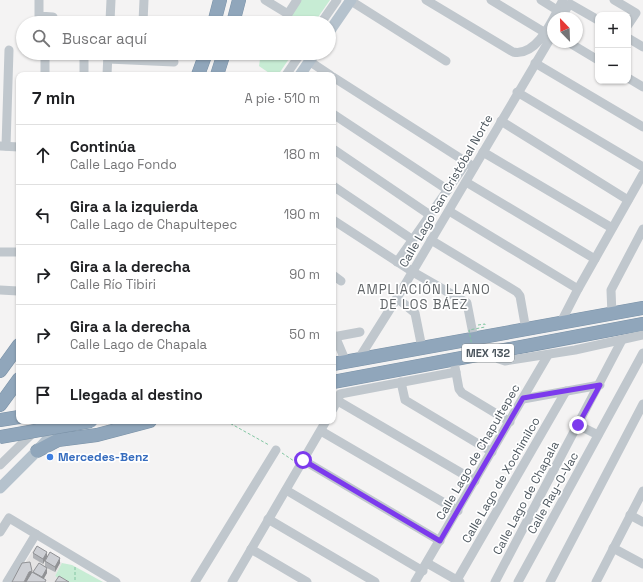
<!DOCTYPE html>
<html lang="es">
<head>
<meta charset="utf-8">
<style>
  :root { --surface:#fff; --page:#f2f2f2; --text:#202124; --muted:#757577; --line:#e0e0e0 }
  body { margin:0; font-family:"Space Grotesk",sans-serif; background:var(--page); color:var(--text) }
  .controls { position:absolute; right:12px; top:12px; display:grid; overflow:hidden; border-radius:8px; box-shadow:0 1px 3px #0004 }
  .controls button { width:36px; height:36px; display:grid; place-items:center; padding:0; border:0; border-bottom:1px solid var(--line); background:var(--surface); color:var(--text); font:20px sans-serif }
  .compass { position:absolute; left:547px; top:12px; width:36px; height:36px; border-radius:50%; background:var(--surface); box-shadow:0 1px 3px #0004; rotate:337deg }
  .stop { position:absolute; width:12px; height:12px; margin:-9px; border:3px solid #7c3aed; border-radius:50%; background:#fff }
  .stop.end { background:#7c3aed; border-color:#fff; box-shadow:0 1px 4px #0008 }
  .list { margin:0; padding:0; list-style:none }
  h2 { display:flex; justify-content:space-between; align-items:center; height:52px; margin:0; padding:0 16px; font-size:17px }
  h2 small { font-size:13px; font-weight:400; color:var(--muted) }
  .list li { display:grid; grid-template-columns:26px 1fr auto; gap:12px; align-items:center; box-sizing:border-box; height:60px; padding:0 16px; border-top:1px solid var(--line) }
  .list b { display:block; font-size:15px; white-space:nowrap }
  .list p { margin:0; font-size:13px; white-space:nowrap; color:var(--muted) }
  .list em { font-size:13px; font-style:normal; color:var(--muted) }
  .icon { flex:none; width:22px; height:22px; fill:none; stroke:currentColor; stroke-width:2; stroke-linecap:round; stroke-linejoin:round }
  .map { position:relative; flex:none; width:643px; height:582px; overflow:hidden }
  .search { position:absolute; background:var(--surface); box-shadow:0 1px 3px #0004; left:16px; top:16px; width:320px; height:44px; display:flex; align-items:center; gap:10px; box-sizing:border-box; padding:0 14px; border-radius:22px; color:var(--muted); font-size:15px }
  .panel { position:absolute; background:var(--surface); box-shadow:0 1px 3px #0004; left:16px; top:72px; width:320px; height:352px; border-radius:8px }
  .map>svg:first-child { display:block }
  .education { fill:#e5e4e4 }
  .green { fill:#c7ecd4 }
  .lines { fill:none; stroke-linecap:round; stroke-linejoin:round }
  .highway-casing { stroke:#7b92a7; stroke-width:14 }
  .path { stroke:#82c6a2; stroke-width:1; stroke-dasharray:3 2; stroke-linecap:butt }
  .minor { stroke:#c0c7cd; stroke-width:9 }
  .major { stroke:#b5c2cd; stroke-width:11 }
  .highway { stroke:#90a6bb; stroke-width:13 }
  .highway-bridge-casing { stroke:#7b92a7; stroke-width:14; stroke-linecap:butt }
  .path-bridge { stroke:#82c6a2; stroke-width:1; stroke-dasharray:3 2; stroke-linecap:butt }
  .highway-bridge { stroke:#90a6bb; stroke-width:13 }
  .wall { fill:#b0b2b6 }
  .shaded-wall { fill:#909194 }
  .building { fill:#cdcfd4; stroke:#909194 }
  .route { stroke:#7c3aed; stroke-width:5 }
  .shop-dot { fill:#3f7fe0; stroke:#fff; stroke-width:1.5 }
  .labels { text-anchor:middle; stroke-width:3.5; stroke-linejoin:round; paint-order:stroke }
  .shield { fill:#fff; stroke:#82898e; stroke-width:1 }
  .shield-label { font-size:11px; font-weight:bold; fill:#4c565e }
  .street-label { font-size:12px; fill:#4c565e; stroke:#fff }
  .shop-label { font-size:12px; font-weight:bold; fill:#366cbe; stroke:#fff; text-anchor:start }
  .neighbourhood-label { font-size:13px; letter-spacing:1px; fill:#5f6366; stroke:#fff }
</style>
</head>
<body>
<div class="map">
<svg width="643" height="582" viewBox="0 0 643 582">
  <rect width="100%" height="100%" fill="#f4f3f3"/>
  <polygon class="education" points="35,547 62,563 55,576 65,582 13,582"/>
  <g class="green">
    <polygon points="297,0 330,0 314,23 280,23"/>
    <polygon points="261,53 293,53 278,75 272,75 259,66"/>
    <polygon points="62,563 72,565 103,582 65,582 55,576"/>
  </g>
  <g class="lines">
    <g class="highway-casing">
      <g id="highway">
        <polyline points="214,23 220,0"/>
        <polyline points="233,23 239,0"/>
        <polyline points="198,75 206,53"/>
        <polyline points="217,75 224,53"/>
        <polyline points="333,364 643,308"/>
        <polyline points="0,371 19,345"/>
        <polyline points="333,382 643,324"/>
        <polyline points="0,405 19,379"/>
        <polyline points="0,420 19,417"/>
        <polyline points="37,451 58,440 97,435 150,421"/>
      </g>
    </g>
    <g class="path">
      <polyline points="478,325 485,324 485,326"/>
      <polyline points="226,421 269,445"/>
      <polyline points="282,453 294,461"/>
      <polyline points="75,567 75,582"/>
    </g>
    <g class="minor">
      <polyline points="39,0 39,16 53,17"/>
      <polyline points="144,0 143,22 167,23"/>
      <polyline points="265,0 288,14 297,0"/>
      <path d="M426,0l87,52c25,5 40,-34 50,-52"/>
      <polyline points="491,0 544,32"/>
      <polyline points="541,0 557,10"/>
      <polyline points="614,0 636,13 628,25"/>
      <polyline points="351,1 446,61"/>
      <polyline points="561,18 568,6 570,4 598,20"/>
      <polyline points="90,21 110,21 111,0"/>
      <polyline points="321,23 337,0"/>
      <polyline points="628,38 643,47"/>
      <polyline points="568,42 598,60"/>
      <polyline points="108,59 174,62"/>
      <polyline points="309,61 330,75"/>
      <polyline points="535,63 643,127"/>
      <polyline points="45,75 45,53"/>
      <polyline points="84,75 84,53"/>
      <polyline points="107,75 108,53"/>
      <polyline points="286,75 301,53"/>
      <polyline points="333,77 474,167"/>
      <polyline points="628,78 643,87"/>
      <polyline points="517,92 643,167"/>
      <polyline points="333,114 448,190"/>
      <polyline points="501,121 628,200"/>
      <polyline points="0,146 19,147"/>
      <polyline points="6,146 9,50"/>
      <polyline points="333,149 430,215"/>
      <polyline points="483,152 612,228"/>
      <polyline points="466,182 595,259"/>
      <polyline points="333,186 413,240"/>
      <polyline points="449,211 578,289"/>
      <polyline points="333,220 413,272 467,303 474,339"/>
      <polyline points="431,240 517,292 520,296 526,330"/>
      <polyline points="0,252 19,252"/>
      <polyline points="397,262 467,162"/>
      <polyline points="333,275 341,281"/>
      <polyline points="0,290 18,291"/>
      <polyline points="397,298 415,313 422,348"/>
      <polyline points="612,315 611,290 643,229"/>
      <polyline points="560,324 578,289 643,174"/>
      <polyline points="335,336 346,362"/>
      <polyline points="333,337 360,332"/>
      <polyline points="492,352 499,359 505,361 575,350 643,335"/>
      <polyline points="358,360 397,298 553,34"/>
      <polyline points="455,367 459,389 462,393 510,422"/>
      <polyline points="401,382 405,400 492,452"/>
      <polyline points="340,394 456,372"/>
      <polyline points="523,399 600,385"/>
      <polyline points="338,401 475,481"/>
      <polyline points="333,409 340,395"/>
      <polyline points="578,425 598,435"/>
      <polyline points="321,431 458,511"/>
      <polyline points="303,460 440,541"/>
      <polyline points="0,465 45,421"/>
      <polyline points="286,490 423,571"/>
      <polyline points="630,515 643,522"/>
      <polyline points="268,519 375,582"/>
      <polyline points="0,532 9,518 116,582"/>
      <polyline points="613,548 643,564"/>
      <polyline points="251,549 307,582"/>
      <polyline points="427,563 460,582"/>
      <polyline points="457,580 566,391"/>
      <polyline points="7,582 36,534"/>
      <polyline points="195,582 276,450"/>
      <polyline points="232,582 326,421"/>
      <polyline points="415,582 548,355"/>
      <polyline points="495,582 622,340"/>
      <polyline points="518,582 643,353"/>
      <polyline points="550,582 643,404"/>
      <polyline points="596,582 643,491"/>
    </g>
    <g class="major">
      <polyline points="329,32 351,0"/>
      <polyline points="300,75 315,53"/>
      <polyline points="0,488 37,451 62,423"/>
    </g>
    <use href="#highway" class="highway"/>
    <g class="highway-bridge-casing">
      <polyline id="highway-bridge" points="0,437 91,421"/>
    </g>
    <polyline class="path-bridge" points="475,362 469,330 485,327"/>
    <use href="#highway-bridge" class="highway-bridge"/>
  </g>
  <g class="wall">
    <polygon points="33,553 47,557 43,564 33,558"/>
    <polygon points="45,561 60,563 55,572 45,567"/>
    <polygon points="33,572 47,573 43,579 46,582 32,573 33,573"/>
  </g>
  <g class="shaded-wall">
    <polygon points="47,552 47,557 43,564 43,559"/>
    <polygon points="60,558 60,563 55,572 55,567"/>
    <polygon points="47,568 47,573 42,582 42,577"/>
    <polygon points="32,571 32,576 27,582 24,582 29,572"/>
  </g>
  <g class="building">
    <polygon points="37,546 47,552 43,559 33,553"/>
    <polygon points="50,552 60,558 55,567 45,561"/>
    <polygon points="30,562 32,571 29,572 24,582 12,582 22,563"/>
    <polygon points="39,563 47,568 42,577 33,572"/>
    <polygon points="32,572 46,580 45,582 26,582"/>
    <polygon points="59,576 69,582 55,582"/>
  </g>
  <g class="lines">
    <polyline class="route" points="303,460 440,541 523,398 600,385 578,425"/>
  </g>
  <circle class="shop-dot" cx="50" cy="457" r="4"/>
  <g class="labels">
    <rect class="shield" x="462" y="344" width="52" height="18" rx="3"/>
    <g class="shield-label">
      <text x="488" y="357">MEX 132</text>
    </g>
    <g class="street-label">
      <text transform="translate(446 191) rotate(-60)" y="4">Calle Lago San Cristóbal Norte</text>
      <text transform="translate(478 452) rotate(-60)" y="4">Calle Lago de Chapultepec</text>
      <text transform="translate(501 480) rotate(-60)" y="4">Calle Lago de Xochimilco</text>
      <text transform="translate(553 493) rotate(-61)" y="4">Calle Ray-O-Vac</text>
      <text transform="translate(526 498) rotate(-62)" y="4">Calle Lago de Chapala</text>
    </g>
    <g class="shop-label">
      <text x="58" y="461">Mercedes-Benz</text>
    </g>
    <g class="neighbourhood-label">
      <text x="424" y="294">AMPLIACIÓN LLANO<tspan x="424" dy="15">DE LOS BÁEZ</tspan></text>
    </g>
  </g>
</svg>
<div class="controls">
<button>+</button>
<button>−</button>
</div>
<svg class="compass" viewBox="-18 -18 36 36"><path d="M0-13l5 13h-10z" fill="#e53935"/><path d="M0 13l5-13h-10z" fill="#757577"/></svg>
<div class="stop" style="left:303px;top:460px"></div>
<div class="stop end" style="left:578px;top:425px"></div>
<div class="search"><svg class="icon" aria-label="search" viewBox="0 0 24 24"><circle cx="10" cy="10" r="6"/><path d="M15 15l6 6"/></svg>Buscar aquí</div>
<section class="panel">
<h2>7 min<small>A pie · 510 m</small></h2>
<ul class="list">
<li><svg class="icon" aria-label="ahead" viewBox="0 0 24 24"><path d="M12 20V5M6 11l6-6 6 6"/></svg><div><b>Continúa</b><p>Calle Lago Fondo</p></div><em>180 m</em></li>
<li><svg class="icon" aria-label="left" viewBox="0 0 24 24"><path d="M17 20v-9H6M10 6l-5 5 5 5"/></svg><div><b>Gira a la izquierda</b><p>Calle Lago de Chapultepec</p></div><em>190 m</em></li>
<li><svg class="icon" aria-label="right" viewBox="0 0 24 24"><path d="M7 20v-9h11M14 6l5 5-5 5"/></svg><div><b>Gira a la derecha</b><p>Calle Río Tibiri</p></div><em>90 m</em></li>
<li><svg class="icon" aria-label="right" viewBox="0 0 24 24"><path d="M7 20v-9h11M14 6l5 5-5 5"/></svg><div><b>Gira a la derecha</b><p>Calle Lago de Chapala</p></div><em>50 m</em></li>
<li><svg class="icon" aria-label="arrive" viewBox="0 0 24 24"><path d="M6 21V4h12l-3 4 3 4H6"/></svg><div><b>Llegada al destino</b></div></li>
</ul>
</section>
</div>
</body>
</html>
